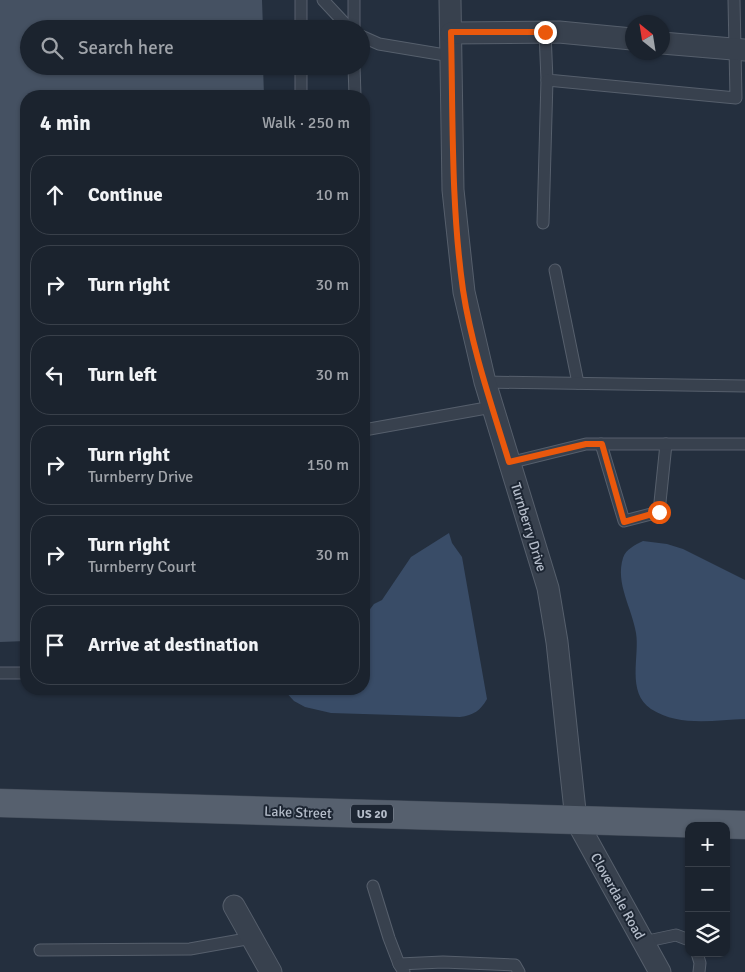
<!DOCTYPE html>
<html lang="en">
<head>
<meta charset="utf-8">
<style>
  :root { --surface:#1b232e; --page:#242b36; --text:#f1f3f6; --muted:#a0a4aa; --line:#39404a }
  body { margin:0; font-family:Signika,sans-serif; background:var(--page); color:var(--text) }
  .controls { position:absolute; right:15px; bottom:15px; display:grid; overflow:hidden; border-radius:10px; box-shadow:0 1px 4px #0004 }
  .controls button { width:45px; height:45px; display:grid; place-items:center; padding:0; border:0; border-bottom:1px solid var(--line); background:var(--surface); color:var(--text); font:25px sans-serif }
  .compass { position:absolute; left:625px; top:15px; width:45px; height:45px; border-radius:50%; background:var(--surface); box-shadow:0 1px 4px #0004; rotate:330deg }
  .stop { position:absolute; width:15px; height:15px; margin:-11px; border:4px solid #ea580c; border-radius:50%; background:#fff }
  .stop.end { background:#ea580c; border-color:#fff; box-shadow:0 1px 5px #0008 }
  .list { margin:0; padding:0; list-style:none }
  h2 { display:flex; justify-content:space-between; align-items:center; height:65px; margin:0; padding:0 20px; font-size:21px }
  h2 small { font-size:16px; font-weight:400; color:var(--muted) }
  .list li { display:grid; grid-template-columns:32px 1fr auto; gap:15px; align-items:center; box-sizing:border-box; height:80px; margin:0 10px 10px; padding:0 10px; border:1px solid var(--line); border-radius:20px }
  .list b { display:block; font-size:19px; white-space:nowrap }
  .list p { margin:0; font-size:16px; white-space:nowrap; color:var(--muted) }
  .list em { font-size:16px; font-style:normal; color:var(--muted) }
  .icon { flex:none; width:28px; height:28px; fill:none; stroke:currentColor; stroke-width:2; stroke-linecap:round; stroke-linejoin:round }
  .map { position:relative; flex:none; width:745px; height:972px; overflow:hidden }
  .search { position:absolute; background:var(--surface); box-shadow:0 1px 4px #0004; left:20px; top:20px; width:350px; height:55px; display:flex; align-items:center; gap:12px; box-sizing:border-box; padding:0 18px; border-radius:28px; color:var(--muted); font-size:19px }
  .panel { position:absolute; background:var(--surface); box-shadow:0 1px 4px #0004; left:20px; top:90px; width:350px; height:605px; border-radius:20px }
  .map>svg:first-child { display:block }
  .water { fill:#394c67 }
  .building { fill:#455162 }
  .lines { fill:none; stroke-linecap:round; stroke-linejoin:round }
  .lane-casing { stroke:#565f6c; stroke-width:13 }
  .street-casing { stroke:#565f6c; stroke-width:23 }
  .primary-casing { stroke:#414a57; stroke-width:29 }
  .lane { stroke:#38414e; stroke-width:11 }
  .street { stroke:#38414e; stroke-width:21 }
  .primary { stroke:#56606e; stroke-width:28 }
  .route { stroke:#ea580c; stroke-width:6 }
  .labels { text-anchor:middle; stroke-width:4; stroke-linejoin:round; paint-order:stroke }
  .shield { fill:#1d2633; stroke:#878f9c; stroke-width:1 }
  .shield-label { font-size:12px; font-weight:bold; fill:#b4bcc9 }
  .street-label { font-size:14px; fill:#b4bcc9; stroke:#1d2633 }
</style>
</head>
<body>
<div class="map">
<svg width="745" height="972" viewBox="0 0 745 972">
  <rect width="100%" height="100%" fill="#242f3e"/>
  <g class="water">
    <path d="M449,533l3,10 10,14 25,142c-7,12 -13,16 -27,18l-129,-4 -26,-6 -11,-6 -11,-12h81v-72l10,-13 8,-4 29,-43z"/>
    <path d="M643,541l24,3 16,5 62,31v139c-31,1 -66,8 -94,-10 -25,-17 -11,-53 -15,-76 -4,-25 -21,-50 -13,-75 3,-9 12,-13 20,-17z"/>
  </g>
  <polygon class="building" points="0,0 262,0 263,29 29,29 29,66 263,66 264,96 26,96 26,641 0,642"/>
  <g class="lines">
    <g class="lane-casing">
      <g id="lane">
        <polyline points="323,0 350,29"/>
        <polyline points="354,0 354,29"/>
        <polyline points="301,29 301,0"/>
        <polyline points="545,32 547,80 736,98 734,0"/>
        <polyline points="361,36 379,44 451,56"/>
        <polyline points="354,66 355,96"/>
        <polyline points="301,96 301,66"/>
        <polyline points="543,223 547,80"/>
        <polyline points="555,270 578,383"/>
        <polyline points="485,382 745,386"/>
        <polyline points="364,430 492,407"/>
        <polyline points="601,444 624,521 659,512 666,444"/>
        <polyline points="509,463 586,444 745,444"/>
        <polyline points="0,673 26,673"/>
        <polyline points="373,886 389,938 399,964"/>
        <polyline points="643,942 676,935 689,940"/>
        <polyline points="40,950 190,949 252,938"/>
        <polyline points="697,953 700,963 699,972"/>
        <polyline points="404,972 399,964 443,962 515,965 519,972"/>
      </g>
    </g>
    <g class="street-casing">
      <g id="street">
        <polyline points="450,0 453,190 464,292 485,382 548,588 557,642 576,820 660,972"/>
        <polyline points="451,33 559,32 632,39"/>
        <polyline points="662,43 745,50"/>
        <polyline points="234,906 271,972"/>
      </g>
    </g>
    <g class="primary-casing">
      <polyline id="primary" points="0,803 745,825"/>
    </g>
    <use href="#lane" class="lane"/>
    <use href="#street" class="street"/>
    <use href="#primary" class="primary"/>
  </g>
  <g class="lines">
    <path class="route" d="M545,32h-94c2,87 0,173 12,258 9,59 29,116 46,172l77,-18h16l22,78 35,-10"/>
  </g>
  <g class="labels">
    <rect class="shield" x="351" y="804.5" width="42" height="19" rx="4"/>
    <g class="shield-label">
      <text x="372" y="818">US 20</text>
    </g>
    <g class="street-label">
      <text transform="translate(529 527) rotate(73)" y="5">Turnberry Drive</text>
      <text transform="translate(298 812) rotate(2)" y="5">Lake Street</text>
      <text transform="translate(618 896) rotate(61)" y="5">Cloverdale Road</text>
    </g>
  </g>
</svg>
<div class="controls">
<button>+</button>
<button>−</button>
<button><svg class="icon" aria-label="layers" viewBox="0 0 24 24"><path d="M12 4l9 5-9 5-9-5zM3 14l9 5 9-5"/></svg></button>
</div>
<svg class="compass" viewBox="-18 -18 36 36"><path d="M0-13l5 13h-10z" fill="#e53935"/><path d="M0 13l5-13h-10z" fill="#a0a4aa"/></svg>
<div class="stop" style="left:659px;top:512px"></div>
<div class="stop end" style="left:545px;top:32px"></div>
<div class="search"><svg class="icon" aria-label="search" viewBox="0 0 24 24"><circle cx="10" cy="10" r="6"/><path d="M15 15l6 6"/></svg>Search here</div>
<section class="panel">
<h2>4 min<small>Walk · 250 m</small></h2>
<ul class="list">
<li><svg class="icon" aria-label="ahead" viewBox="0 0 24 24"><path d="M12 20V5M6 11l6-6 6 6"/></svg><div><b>Continue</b></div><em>10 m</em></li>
<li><svg class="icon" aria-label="right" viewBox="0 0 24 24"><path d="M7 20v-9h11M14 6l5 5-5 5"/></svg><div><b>Turn right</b></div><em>30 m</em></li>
<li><svg class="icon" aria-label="left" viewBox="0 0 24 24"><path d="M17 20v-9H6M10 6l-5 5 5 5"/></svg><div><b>Turn left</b></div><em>30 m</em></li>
<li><svg class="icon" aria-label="right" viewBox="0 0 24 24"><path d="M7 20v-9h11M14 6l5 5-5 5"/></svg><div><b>Turn right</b><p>Turnberry Drive</p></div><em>150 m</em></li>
<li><svg class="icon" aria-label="right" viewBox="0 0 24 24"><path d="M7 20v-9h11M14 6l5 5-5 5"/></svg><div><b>Turn right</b><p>Turnberry Court</p></div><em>30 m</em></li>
<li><svg class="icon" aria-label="arrive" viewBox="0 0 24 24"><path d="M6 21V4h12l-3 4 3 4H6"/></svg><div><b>Arrive at destination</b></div></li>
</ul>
</section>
</div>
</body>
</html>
